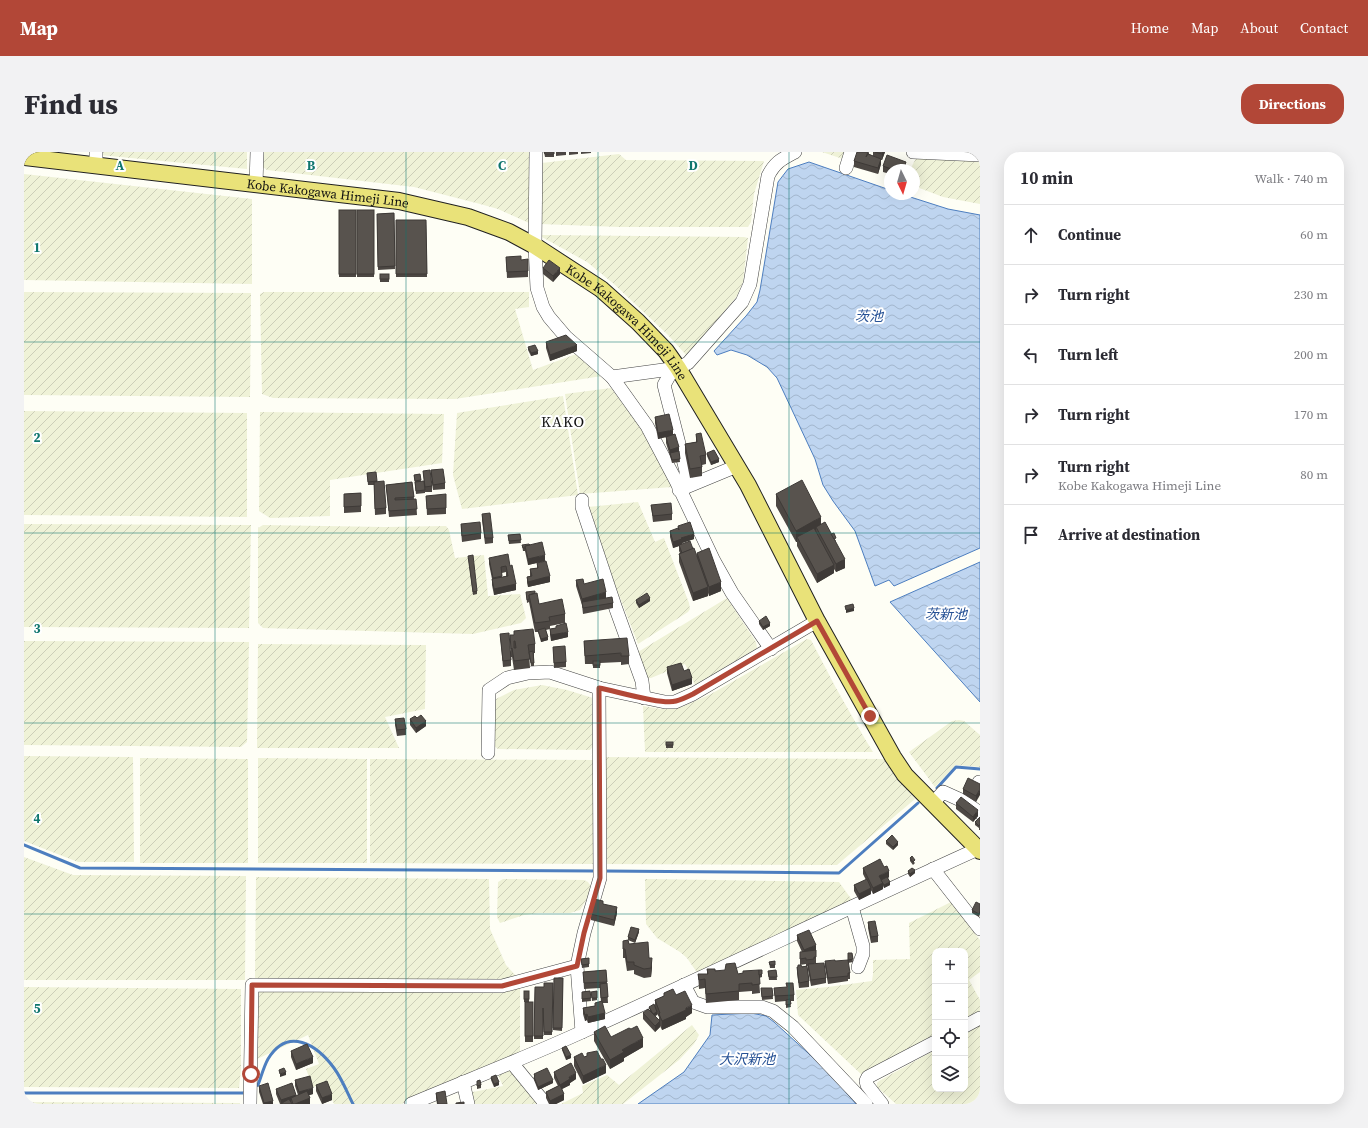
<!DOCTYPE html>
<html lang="en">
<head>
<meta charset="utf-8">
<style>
  :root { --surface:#fff; --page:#f2f2f3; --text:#2b2b33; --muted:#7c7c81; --line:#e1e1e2; --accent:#b24737 }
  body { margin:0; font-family:"Source Serif 4","Noto Sans JP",serif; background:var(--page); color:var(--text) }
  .controls { position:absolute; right:12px; bottom:12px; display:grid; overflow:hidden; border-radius:8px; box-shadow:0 4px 16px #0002 }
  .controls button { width:36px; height:36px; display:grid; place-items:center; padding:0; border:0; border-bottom:1px solid var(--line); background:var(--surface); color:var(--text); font:20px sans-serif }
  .compass { position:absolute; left:860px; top:12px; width:36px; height:36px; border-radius:50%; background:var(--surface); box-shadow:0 4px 16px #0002; rotate:175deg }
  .stop { position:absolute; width:12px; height:12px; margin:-9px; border:3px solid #b24737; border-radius:50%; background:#fff }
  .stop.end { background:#b24737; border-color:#fff; box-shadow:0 1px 4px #0008 }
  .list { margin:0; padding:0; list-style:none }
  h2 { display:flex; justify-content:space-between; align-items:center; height:52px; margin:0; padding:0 16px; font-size:17px }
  h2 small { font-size:13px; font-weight:400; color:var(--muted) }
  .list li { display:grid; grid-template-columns:26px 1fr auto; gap:12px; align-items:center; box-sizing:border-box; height:60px; padding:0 16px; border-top:1px solid var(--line) }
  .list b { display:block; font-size:15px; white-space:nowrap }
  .list p { margin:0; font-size:13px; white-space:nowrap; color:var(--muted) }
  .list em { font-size:13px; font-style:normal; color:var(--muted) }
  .icon { flex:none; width:22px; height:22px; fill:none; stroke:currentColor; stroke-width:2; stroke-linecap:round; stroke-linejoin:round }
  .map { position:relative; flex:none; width:956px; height:952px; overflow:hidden; border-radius:16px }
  header { display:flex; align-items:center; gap:24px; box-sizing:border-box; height:56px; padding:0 20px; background:var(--accent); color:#fff }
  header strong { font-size:19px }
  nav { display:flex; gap:22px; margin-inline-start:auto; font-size:14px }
  .intro { display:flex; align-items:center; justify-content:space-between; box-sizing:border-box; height:96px; padding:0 24px }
  h1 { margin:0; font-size:28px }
  .button { padding:10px 18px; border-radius:16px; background:var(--accent); color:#fff; font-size:14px; font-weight:700 }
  main { display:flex; gap:24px; padding:0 24px }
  aside { flex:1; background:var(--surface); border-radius:16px; box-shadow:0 4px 16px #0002 }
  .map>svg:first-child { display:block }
  .farmland { fill:url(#farmland-furrows) }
  .water { fill:url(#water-waves); stroke:#4d7ebf }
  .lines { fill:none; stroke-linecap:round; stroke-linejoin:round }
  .stream { stroke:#4d7ebf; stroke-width:3 }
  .minor-casing { stroke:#434343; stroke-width:14 }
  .major-casing { stroke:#212121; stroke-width:18 }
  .minor { stroke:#fff; stroke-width:13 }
  .major { stroke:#e9e279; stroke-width:16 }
  .wall { fill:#4c4743; fill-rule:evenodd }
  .shaded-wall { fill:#3e3a37 }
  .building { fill:#58534e; stroke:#3e3a37; fill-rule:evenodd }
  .route { stroke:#b24737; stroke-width:5 }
  .grid { fill:none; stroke:#0f766e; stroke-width:1; stroke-opacity:0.55 }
  .labels { text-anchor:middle; stroke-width:4; stroke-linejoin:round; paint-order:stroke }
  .street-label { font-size:13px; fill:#101010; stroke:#fff }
  .water-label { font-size:14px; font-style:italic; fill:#265195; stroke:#fff }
  .quarter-label { font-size:15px; letter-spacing:1px; fill:#101010; stroke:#fff }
  .grid-label { font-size:13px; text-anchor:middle; font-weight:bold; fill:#0f766e; stroke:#fff; stroke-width:4; stroke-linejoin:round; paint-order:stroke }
</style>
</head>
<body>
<header>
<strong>Map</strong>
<nav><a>Home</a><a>Map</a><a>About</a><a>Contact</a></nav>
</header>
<div class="intro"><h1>Find us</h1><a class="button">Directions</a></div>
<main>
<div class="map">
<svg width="956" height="952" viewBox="0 0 956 952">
  <defs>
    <pattern id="farmland-furrows" width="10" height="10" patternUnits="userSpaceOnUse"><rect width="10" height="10" fill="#eff2d7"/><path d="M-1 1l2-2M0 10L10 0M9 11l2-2" fill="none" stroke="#ccceb8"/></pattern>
    <pattern id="water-waves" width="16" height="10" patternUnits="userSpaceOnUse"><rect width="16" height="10" fill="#bfd5f0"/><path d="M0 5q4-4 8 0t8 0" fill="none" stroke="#a3b6cd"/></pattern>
  </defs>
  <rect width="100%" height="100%" fill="#fefef5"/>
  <g class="farmland">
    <polygon points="75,0 223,0 223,17 75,3"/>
    <polygon points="237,0 507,0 505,71 474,57 456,52 390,35 243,18 239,15"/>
    <polygon points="798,0 822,0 819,7"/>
    <polygon points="595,2 602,8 740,9 730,42 727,70 724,75 595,75 516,72 518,11"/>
    <polygon points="893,4 956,6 956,52 919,45 890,34 890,18 886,18"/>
    <polygon points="0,22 228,47 228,132 0,128"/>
    <polygon points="518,83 720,85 724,86 719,130 713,144 663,204 644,183 590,132 563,110 518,85"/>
    <polygon points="0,140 227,141 226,245 0,243"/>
    <polygon points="240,140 505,140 505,155 491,157 509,218 555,201 578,224 431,247 249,246 238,242 236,142"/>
    <polygon points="587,236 621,282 648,335 556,342 541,242"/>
    <polygon points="539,244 554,343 438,357 429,323 433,261"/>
    <polygon points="0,259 223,261 223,365 0,363"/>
    <polygon points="236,260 420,262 418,311 306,328 306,364 246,366 235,359"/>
    <polygon points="614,350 631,390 640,386 665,451 666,457 664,460 614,492 562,358 564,355"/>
    <polygon points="0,372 227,373 225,476 0,475"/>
    <polygon points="239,373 361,375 422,374 425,378 431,406 460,403 464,444 496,442 502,466 497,471 449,482 239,476 234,471 234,376"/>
    <polygon points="703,446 732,490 733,496 671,533 661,512 627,526 623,526 614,500"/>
    <polygon points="783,487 787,488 812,536 841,587 849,600 621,600 619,554 637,557 658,555 687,542"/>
    <polygon points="0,489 225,490 223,590 217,595 0,593"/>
    <polygon points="234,492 402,493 401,557 361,565 375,596 233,596"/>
    <polygon points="518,533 543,538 569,546 570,592 567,597 566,598 474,597 470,594 468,549 490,538"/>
    <polygon points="935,568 940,569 956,583 956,615 932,613 911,635 885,600 928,569"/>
    <polygon points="0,604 109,605 110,710 54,710 0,689"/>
    <polygon points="577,605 860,607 891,647 813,713 579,712"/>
    <polygon points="116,606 224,607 224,711 116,711"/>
    <polygon points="234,606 343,607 343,711 234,711"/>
    <polygon points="346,607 570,608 569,712 346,711"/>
    <polygon points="0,705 49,723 222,724 221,828 0,828"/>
    <polygon points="232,725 465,727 466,777 482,813 494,826 478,830 231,827"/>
    <polygon points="479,727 560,728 564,730 568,736 566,742 556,758 546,761 514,761 500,763 476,771 473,765 474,730"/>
    <polygon points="621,727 815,730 828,748 674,822 663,806 656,800 633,786 622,772"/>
    <polygon points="927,750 956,788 956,820 945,828 956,848 956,862 941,870 941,799 911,799 911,885 838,923 774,863 772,838 804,835 848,829 849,822 849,808 886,807 885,771"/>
    <polygon points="496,832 496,904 377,952 310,952 302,932 289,935 282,917 295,912 284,883 231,908 231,837"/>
    <polygon points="0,835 217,837 217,917 215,936 0,935"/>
    <polygon points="668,873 675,883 670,892 655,908 599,952 537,952 559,941 558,934 583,923 595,933"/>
    <polygon points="956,873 956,952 872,952 853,935 853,931 855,929 911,898 911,937 941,937 941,881"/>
    <polygon points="488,914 518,952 447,952 444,941 479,934 473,921"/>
    <polygon points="0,950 216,951 216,952 0,952"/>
  </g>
  <g class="water">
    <polygon points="785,10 866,38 866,42 877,42 924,57 956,63 956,396 870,434 865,428 851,434 831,379 809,349 799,333 791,307 753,226 743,215 723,203 707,198 693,203 690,199 722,164 733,150 736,138 754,30 764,17"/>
    <polygon points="956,410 956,550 866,450"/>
    <polygon points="727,861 742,864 750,870 806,921 832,952 614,952 660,920 686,883 688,863"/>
  </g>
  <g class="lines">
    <g class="stream">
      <polyline points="913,636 932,615 956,617"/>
      <polyline points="0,693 56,716 572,719"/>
      <polyline points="579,719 815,721 894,651"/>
      <path d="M230,935l4,-2c3,-8 6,-19 10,-26 20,-33 49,-14 66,9 8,11 13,24 19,36"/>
      <polyline points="0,941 219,941 222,940"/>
    </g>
    <g class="minor-casing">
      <g id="minor">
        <polyline points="72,0 72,14"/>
        <polyline points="512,0 511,94 513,136 519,155 525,165 542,185 588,225 623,274 652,329 690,409 708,441 747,497"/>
        <polyline points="889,0 956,3"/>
        <polyline points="822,16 827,0"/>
        <polyline points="232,33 233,0"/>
        <polyline points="650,215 640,233 662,319 662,335"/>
        <path d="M588,225l66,-9 10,-5 54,-61 8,-18 18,-108c7,-14 14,-17 27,-24"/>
        <polyline points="655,338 713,314"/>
        <polyline points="558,348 558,355 592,457 618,529 620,546"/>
        <polyline points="464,601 465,538 483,526 504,521 526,520 575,536 641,550 651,550 669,542 793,469"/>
        <polyline points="955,630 956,630"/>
        <polyline points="909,651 919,640 939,649 956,661"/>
        <polyline points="909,717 956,777"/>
        <polyline points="828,755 839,794 839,802 834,815"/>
        <polyline points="553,814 558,880"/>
        <polyline points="660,833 669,850 683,855 738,855 749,859 769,875 842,952"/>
        <polyline points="941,874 956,866"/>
        <polyline points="488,911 520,950"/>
        <polyline points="439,930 444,952"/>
        <polyline points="226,952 228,833 478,834 553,814 560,781 576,726 575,536"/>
        <path d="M387,952c57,-24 114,-46 171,-72 133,-60 265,-124 398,-184"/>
        <polyline points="858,952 843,933 842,929 844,925 911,890"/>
      </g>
    </g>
    <g class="major-casing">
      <g id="major">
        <path id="s1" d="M0,5l375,44 69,16 41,15 26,14 66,43 37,33 28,29 12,17 70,117 69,136 76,136 12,18 75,76"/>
      </g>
    </g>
    <use href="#minor" class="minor"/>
    <use href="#major" class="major"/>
  </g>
  <g class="wall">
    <polygon points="520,0 530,0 530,5 521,5"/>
    <polygon points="532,0 542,0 542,3 532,4"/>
    <polygon points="545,0 554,0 554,2 545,3"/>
    <polygon points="557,0 567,0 567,1 557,2"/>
    <polygon points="845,0 845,2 849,4 849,0 861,0 858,8 857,8 857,12 854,22 830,15 830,9"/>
    <polygon points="859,14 882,16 881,18 866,18 866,22 859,20"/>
    <rect x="315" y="58" width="17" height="67"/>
    <rect x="333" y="58" width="17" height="67"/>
    <polygon points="370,61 371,117 354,118 353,62"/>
    <polygon points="372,68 402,68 403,125 372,125"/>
    <polygon points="482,105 504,119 504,125 483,126"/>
    <polygon points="519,116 536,122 529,130 519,122"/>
    <rect x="356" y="122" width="9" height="8"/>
    <polygon points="522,190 553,199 526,209 522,196"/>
    <polygon points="504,195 514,202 507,204 504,198"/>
    <polygon points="631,265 649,283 655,301 656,310 648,311 646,304 642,291 642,285 646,284 634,287 631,271"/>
    <polygon points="672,282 682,303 682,312 678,313 678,324 666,326 661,301 661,292 672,290"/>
    <polygon points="683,301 695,310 687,313 683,304"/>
    <polygon points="407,318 421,331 421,337 409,338 407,324"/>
    <polygon points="399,319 408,334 408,340 401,340 401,334 401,341 392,342 390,323 396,322 397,330 400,329"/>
    <polygon points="343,321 353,329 362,356 362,362 351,363 350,333 344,333"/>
    <polygon points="388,330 390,347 392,347 393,363 365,365 362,333"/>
    <polygon points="337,341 337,360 320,361 320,342"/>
    <polygon points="752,342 797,372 807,382 812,389 811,389 821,416 812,420 810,417 810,421 793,431 773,394 773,390 772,390 752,354"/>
    <polygon points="402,344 422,356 422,362 403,363"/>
    <polygon points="627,353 648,362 648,368 629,370"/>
    <polygon points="458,362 469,386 469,391 461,392 458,368"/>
    <polygon points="437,372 457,381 457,387 438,390 437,378"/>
    <polygon points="654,374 670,387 658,391 658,392 673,405 673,401 697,439 685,444 684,441 684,444 669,449 655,410 655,402 656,401 655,399 655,394 649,396 646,385 646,379 654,377"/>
    <polygon points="496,382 497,391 485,392 484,383"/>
    <polygon points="498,393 521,409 504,413 501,399 499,399"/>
    <polygon points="444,404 453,439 453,442 449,443"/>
    <path d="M465,406l21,8 6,24 -22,5 -2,-10v-6l-3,-15zM482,420v4l-4,1v-4z"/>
    <polygon points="513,411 526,430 504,435 503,431 503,425 506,424 506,417 513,416"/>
    <polygon points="552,428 560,432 582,446 589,451 589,456 559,462 558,453 552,434"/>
    <polygon points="502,440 511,441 515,452 541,462 541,471 526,474 526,477 532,476 532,474 544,485 527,489 526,483 526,477 522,478 524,488 517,490 514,480 511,480 505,450 503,451"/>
    <polygon points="612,448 626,449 615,456 612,451"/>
    <polygon points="735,469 746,474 739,478 735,472"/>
    <polygon points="490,479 511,492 511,501 510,501 510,514 507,514 505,501 506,516 490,518 488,505 487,505 487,514 479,515 476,482 487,500 486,483 490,483"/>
    <polygon points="560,489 605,504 605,512 597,513 597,510 576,511 576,516 569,516 569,512 561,512"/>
    <polygon points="529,495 542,510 542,515 530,516"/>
    <polygon points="643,515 660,519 668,532 648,539 643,521"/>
    <polygon points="393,566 402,574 392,581 386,573 386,567"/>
    <polygon points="371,567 382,577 382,583 373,584 371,573"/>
    <rect x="642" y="590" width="7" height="6"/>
    <polygon points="956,632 952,650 939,642 939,637"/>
    <polygon points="932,651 954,664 949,670 932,657"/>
    <polygon points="956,665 956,678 955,678 955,676 951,673 951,670"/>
    <polygon points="862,689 874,693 869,698 862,692"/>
    <polygon points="886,706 891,711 889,713 886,709"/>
    <polygon points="839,716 865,725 864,726 866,733 860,736 859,734 859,737 849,742 847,738 847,742 835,748 830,739 830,733 842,728 839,722"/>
    <polygon points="884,719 891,721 886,725 884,722"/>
    <polygon points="579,752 593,761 590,774 567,768 567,762"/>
    <polygon points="956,752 956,762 955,765 948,761 948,758"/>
    <polygon points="844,770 854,784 854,790 847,791 844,776"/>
    <polygon points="615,780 611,791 604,788 605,792 625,806 628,815 627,825 620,826 610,822 610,818 603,819 601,806 599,806 599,789 604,788 604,785"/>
    <polygon points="773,783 792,799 792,811 790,811 790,812 802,826 802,831 787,834 784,818 784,814 783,814 785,829 785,835 775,836 773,821 773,815 782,814 782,812 776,813 776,800 778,800 773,789"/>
    <polygon points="824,801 828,801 829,810 824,811"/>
    <polygon points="565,806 565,815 558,816 557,807"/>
    <polygon points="751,809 751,816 746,816 745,810"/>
    <polygon points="801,809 811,809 826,821 826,827 824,827 824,829 804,832 801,815"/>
    <polygon points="683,817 714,822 738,818 738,825 735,826 736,841 728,842 728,839 715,840 715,848 682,851 681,836 675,837 674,822 683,822"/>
    <polygon points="582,818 584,851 578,851 581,867 564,871 563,868 561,869 559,862 559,856 571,854 571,851 577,850 576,836 560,837 559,820"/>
    <polygon points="752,818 753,828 745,828 744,819"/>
    <polygon points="530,826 539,826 538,879 529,878"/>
    <polygon points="529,831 528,883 520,883 519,859 519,887 510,887 511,835 520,835"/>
    <polygon points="737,836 748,836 749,847 738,848"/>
    <polygon points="750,836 770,843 770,849 766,849 767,855 762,856 762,849 751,850"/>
    <rect x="500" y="839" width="5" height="11"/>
    <polygon points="566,839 567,849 558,850 558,840"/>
    <polygon points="573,839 573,848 568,849 567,840"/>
    <path d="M652,843l16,18 -6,4v2l-24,11 -2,-4v1l-5,5 -12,-13v-6l7,-2 -1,-4 6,1v-8l9,-4zM633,862l2,3v3l-4,-4 2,-1z"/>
    <rect x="501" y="850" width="8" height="40"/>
    <polygon points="570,880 587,885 619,895 600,906 600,909 586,917 570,889"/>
    <polygon points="538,896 547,906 542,908 538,898"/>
    <polygon points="267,899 289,911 272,918 267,905"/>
    <polygon points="563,901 582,921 559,932 550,914 550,905 560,905 563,904"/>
    <polygon points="530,920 552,927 546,931 546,933 538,937 540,948 532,952 525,952 522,946 522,940 534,934 530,926"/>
    <polygon points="510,922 529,931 514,938 510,928"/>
    <polygon points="467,925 475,933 470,935 467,928"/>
    <polygon points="271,928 289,942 285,943 286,952 256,952 252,942 252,937 272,944 274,943 271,934"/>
    <polygon points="453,929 457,933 457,936 453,937"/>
    <polygon points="292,933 308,948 298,952 292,939"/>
    <polygon points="235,934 249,952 239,952 235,940"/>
    <polygon points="412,941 423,952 413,952 412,946"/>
  </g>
  <g class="shaded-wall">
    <polygon points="859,0 861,0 858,8 858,2"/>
    <polygon points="857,7 857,12 854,22 854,16"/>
    <polygon points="882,10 882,16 881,18 879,18"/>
    <polygon points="536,116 536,122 529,130 529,124"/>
    <polygon points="553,193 553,199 526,209 526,203"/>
    <polygon points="514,199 514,202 507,204 507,201"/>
    <polygon points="649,278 649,283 634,287 634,281"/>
    <polygon points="655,295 655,301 646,301 646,304 646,298"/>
    <polygon points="695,307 695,310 687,313 687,310"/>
    <polygon points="797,365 797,377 792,375 792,380 773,385 773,390 772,390 772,379"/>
    <polygon points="670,382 670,387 658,391 658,393 649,396 649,390 657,386"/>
    <polygon points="521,403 521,409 504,413 504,407"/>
    <polygon points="821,407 821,416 812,420 812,412"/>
    <polygon points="810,413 810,421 793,431 793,422"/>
    <polygon points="526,424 526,430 504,435 504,430"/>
    <polygon points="697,430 697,439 685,444 685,435"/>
    <polygon points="492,432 492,438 470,443 470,437"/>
    <polygon points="684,435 684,444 669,449 669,441"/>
    <polygon points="582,440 582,446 558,450 558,453 558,447"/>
    <polygon points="626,446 626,449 615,456 615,453"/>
    <polygon points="830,456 830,459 822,461 822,458"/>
    <polygon points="746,471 746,474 739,478 739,475"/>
    <polygon points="544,480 544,485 527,489 527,483"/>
    <polygon points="524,485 524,488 517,490 517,487"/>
    <polygon points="668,526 668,532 648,539 648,533"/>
    <polygon points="402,569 402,574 392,581 392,576"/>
    <polygon points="956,637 956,643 952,650 952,644"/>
    <polygon points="954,658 954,664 949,670 949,665"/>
    <polygon points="874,690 874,693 869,698 869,695"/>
    <polygon points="891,718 891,721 886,725 886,722"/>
    <polygon points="865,719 865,725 858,729 855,724"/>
    <polygon points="866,730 866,733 860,736 860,733"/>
    <polygon points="859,731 859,737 849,742 849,736"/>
    <polygon points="847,736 847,742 835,748 835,742"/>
    <polygon points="593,755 593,761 590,774 590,768"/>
    <polygon points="615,777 615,780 611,791 611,788"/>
    <polygon points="792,793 792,799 780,804 780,798"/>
    <polygon points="628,806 628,815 627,825 627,816"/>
    <polygon points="668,853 668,861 662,865 662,867 638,878 638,869"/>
    <polygon points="633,860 633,863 629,865 629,862"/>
    <polygon points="581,861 581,867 564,871 564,865"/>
    <polygon points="563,862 563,868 561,869 561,863"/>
    <polygon points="636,869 636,875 631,880 631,874"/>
    <polygon points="619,886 619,895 600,906 600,909 586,917 586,908 598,898"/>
    <polygon points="547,903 547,906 542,908 542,905"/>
    <polygon points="289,905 289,911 272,918 272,912"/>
    <polygon points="582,913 582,921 559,932 559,924"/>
    <polygon points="262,920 262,923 256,925 256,922"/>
    <polygon points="552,921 552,927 546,931 546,933 536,938 536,933 545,925"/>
    <polygon points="529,928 529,931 514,938 514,935"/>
    <polygon points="475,930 475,933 470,935 470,932"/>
    <polygon points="289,936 289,942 275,946 275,940"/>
    <polygon points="308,942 308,948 298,952 298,946"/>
    <polygon points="540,942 540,948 532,952 526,952 526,949"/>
    <polygon points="272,943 272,949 267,946 267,951 258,951 258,952 257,952 257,948"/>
    <polygon points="286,946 286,952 271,952"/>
    <polygon points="249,949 249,952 240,952 240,951"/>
  </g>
  <g class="building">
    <polygon points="520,0 530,0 530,2 521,2"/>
    <polygon points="833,0 844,0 842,5 844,2 857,7 854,16 830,9"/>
    <polygon points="851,0 859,0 858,2"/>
    <polygon points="863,3 882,10 879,18 870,18 859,14"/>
    <rect x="315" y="58" width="17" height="64"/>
    <rect x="333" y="58" width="17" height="64"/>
    <polygon points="370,61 371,114 354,115 353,62"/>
    <polygon points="372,68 402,68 403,122 372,122"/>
    <polygon points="497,104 497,108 504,107 504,119 483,120 482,105"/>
    <polygon points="525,108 536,116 529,124 519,116"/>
    <rect x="356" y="122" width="9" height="5"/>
    <polygon points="542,183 553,193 526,203 522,190"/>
    <polygon points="511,193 514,199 507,201 504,195"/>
    <polygon points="645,262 649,278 634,281 631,265"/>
    <polygon points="677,281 682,303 676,304 678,315 666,317 661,292 673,290 672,282"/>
    <polygon points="651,282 655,295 646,298 642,285"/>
    <polygon points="690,298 695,307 687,310 683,301"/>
    <polygon points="655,299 656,307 648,308 646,301"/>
    <polygon points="419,317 421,331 409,333 407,318"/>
    <polygon points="406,318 408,334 401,335 399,319"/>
    <polygon points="352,320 353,329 344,330 343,321"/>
    <polygon points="396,322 397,328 391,329 390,323"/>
    <polygon points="778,328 797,365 772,379 752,342"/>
    <polygon points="360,329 362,356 351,357 350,330"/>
    <polygon points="400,329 401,338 392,339 391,330"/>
    <polygon points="388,330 390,345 371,346 371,348 392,347 393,357 365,359 362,333"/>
    <polygon points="337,341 337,354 320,355 320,342"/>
    <polygon points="422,342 422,356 403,357 402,344"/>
    <polygon points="647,351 648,362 629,364 627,353"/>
    <polygon points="466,361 469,386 461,386 458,362"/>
    <polygon points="456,370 457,381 438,384 437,372"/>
    <polygon points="666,370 670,382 657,386 658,387 649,390 646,379 654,376 655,378 654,374"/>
    <polygon points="801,370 821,407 812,412 792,375"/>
    <polygon points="790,376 810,413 793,422 773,385"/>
    <polygon points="810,381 812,386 810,387 807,382"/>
    <polygon points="496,382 497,388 485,389 484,383"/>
    <polygon points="666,389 669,397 658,401 655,393"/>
    <polygon points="518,390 521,403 504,407 501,394"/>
    <polygon points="505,392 506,393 501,394 501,396 499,396 498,393"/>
    <polygon points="670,396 684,435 669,441 655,402"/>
    <polygon points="685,396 697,430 685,435 673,401"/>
    <polygon points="484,402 486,414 488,413 492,432 470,437 468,427 484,424 482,414 477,415 478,424 469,426 465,406"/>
    <polygon points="449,403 453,439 449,440 444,404"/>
    <polygon points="522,409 526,424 504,430 503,425 508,424 506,417 514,416 513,411"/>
    <polygon points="559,427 560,432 579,427 582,440 558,447 552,428"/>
    <polygon points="511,439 511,441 505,443 505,447 503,448 502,440"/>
    <polygon points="513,441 515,452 538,447 541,462 525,465 526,469 511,471 505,443"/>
    <polygon points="623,441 626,446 615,453 612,448"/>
    <polygon points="588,445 589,451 559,456 558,450"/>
    <polygon points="829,452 830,456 822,458 821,454"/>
    <polygon points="742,464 746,471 739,475 735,469"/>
    <polygon points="542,471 544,480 527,483 526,477 532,476 532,474"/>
    <polygon points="521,476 524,485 517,487 514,478"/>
    <path d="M509,477l2,15 -7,1 2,14 -16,2 -2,-13 -1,1 -1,-14h4v-4zM490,489h1l1,7h-2z"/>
    <polygon points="485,481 487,508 479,509 476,482"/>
    <polygon points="603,486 605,504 597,504 597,501 561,504 560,489"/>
    <polygon points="541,494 542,510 530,511 529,495"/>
    <polygon points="509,499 510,511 507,511 505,500"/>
    <rect x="569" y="509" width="7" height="4"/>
    <polygon points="657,511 660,519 665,517 668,526 648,533 643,515"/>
    <polygon points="397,563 402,569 392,576 386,567 391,564 393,566"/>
    <polygon points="380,566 382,577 373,578 371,567"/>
    <rect x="642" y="590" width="7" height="3"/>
    <polygon points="944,626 956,632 956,637 952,644 939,637"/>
    <polygon points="937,645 954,658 949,665 932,651"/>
    <polygon points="956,665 956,672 955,674 951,670"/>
    <polygon points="868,683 874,690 869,695 862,689"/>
    <polygon points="888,704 891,708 889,710 886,706"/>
    <polygon points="856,707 860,715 863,714 865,719 855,724 859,731 849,736 839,716"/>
    <polygon points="888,716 891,718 886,722 884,719"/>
    <polygon points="863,725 866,730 860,733 857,728"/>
    <polygon points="843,727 847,736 835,742 830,733"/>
    <polygon points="570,747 579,749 579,752 593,755 590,768 567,762"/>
    <polygon points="952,750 956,752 956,759 955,762 948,758"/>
    <polygon points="851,769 854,784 847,785 844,770"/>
    <polygon points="607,775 615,777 611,788 604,785"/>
    <polygon points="785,778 792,793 780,798 773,783"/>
    <polygon points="604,788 605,792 624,790 625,806 628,806 627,816 620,817 610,813 610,810 603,810 601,797 599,797 599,789"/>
    <polygon points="792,798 792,805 790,805 790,807 782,808 782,806 776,807 776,800"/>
    <polygon points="824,801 828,801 829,807 824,808"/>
    <polygon points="565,806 565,812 558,813 557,807"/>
    <polygon points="811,808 811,809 824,808 826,821 824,821 824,824 804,826 801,809"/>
    <polygon points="751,809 751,813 746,813 745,810"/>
    <polygon points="711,811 714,822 719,821 719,819 735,818 736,832 728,833 728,831 715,832 715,839 682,842 681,827 675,828 674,822 684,822 683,817 691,817 691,819 701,818 702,812"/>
    <polygon points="800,811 802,826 787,828 784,812"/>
    <polygon points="774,813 777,813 778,815 783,814 785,829 775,831 773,815 774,815"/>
    <polygon points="582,818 583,830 560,831 559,820"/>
    <polygon points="735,818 738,818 738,822 735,823"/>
    <polygon points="752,818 753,825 745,825 744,819"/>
    <polygon points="530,826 539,826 538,876 529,876"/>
    <polygon points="520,831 529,831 528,880 520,880 519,856 519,884 510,884 511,835 520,835"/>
    <polygon points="583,831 584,845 577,846 576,832"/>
    <polygon points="762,831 769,831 770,843 751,844 750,836 763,835"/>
    <polygon points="737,836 748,836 749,844 738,845"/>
    <polygon points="649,837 652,843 661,839 668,853 662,856 662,858 638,869 635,862 636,861 631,848 640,844 640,841"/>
    <rect x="500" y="839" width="5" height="8"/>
    <polygon points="566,839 567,846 558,847 558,840"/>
    <polygon points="573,839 573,846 568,846 567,840"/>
    <polygon points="766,847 767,852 762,853 762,848"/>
    <polygon points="578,849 581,861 564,865 563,862 561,863 559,856 571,854 571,851"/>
    <rect x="501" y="850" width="8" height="34"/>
    <polygon points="630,852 633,860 629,862 625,855"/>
    <polygon points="624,857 636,869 631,874 619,861"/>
    <polygon points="581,874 587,885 605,876 607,877 613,874 619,886 598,898 600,900 586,908 570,880"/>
    <polygon points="283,892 289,905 272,912 267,899"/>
    <polygon points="542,894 547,903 542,905 538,896"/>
    <polygon points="573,899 577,907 579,907 582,913 559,924 550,905 558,901 560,905 563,904 563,901"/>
    <polygon points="547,911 552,921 545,925 546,927 536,933 530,920"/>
    <polygon points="260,916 262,920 256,922 255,918"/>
    <polygon points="523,916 529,928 514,935 510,925 511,924 510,922"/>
    <polygon points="472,923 475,930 470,932 467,925"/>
    <polygon points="286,924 289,936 275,940 271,928"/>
    <polygon points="456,928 457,933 453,934 453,929"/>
    <polygon points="303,929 308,942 298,946 292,933"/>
    <polygon points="244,931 249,949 240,951 235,934"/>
    <polygon points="268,931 272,943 257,948 252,937"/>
    <polygon points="536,933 540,942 526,949 522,940"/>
    <polygon points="283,939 286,946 271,952 269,952 267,946"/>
    <polygon points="421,939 423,952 414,952 412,941"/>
    <polygon points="265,947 268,952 258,952 258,951"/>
    <polygon points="440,950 440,952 432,952 432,951"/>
  </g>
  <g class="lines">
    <path class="route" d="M227,922l1,-89 250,1 75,-20 7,-33 16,-55 -1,-190c17,3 62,17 77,13 5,-1 11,-4 17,-7l124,-73 53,95"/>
  </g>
  <path class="grid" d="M191,0v952M382,0v952M574,0v952M765,0v952M0,190h956M0,381h956M0,571h956M0,762h956"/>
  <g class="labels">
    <g class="street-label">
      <text dy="5" stroke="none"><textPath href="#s1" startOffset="306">Kobe Kakogawa Himeji Line</textPath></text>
      <text dy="5" stroke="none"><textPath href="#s1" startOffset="642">Kobe Kakogawa Himeji Line</textPath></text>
    </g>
    <g class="water-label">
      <text x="845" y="169">茨池</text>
      <text x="922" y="467">茨新池</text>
      <text x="723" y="912">大沢新池</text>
    </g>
    <g class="quarter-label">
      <text x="539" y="275">KAKO</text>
    </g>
  </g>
  <g class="grid-label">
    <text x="96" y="18">A</text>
    <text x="287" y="18">B</text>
    <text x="478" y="18">C</text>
    <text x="669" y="18">D</text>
    <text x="13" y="100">1</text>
    <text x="13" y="290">2</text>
    <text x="13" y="481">3</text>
    <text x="13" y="671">4</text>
    <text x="13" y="861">5</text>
  </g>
</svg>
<div class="controls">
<button>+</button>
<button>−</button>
<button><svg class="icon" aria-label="locate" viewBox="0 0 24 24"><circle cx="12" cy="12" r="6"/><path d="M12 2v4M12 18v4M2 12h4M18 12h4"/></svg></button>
<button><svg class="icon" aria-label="layers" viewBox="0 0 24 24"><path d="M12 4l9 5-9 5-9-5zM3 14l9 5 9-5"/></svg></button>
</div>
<svg class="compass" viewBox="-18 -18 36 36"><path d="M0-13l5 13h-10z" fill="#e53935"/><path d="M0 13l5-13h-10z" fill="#7c7c81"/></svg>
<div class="stop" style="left:227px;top:922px"></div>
<div class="stop end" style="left:846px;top:564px"></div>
</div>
<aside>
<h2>10 min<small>Walk · 740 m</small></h2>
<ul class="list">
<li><svg class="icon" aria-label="ahead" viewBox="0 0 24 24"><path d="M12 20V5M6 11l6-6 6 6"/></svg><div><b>Continue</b></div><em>60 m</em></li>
<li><svg class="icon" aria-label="right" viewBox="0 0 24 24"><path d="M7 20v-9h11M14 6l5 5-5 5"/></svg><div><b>Turn right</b></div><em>230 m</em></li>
<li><svg class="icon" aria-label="left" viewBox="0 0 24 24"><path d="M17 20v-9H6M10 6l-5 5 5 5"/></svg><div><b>Turn left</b></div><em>200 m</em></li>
<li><svg class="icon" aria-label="right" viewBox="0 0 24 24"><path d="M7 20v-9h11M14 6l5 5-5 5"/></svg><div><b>Turn right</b></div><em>170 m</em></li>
<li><svg class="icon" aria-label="right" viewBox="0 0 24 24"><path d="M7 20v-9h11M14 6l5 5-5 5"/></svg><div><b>Turn right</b><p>Kobe Kakogawa Himeji Line</p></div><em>80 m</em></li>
<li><svg class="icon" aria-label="arrive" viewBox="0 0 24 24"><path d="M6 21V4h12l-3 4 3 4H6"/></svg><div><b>Arrive at destination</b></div></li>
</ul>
</aside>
</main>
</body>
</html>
